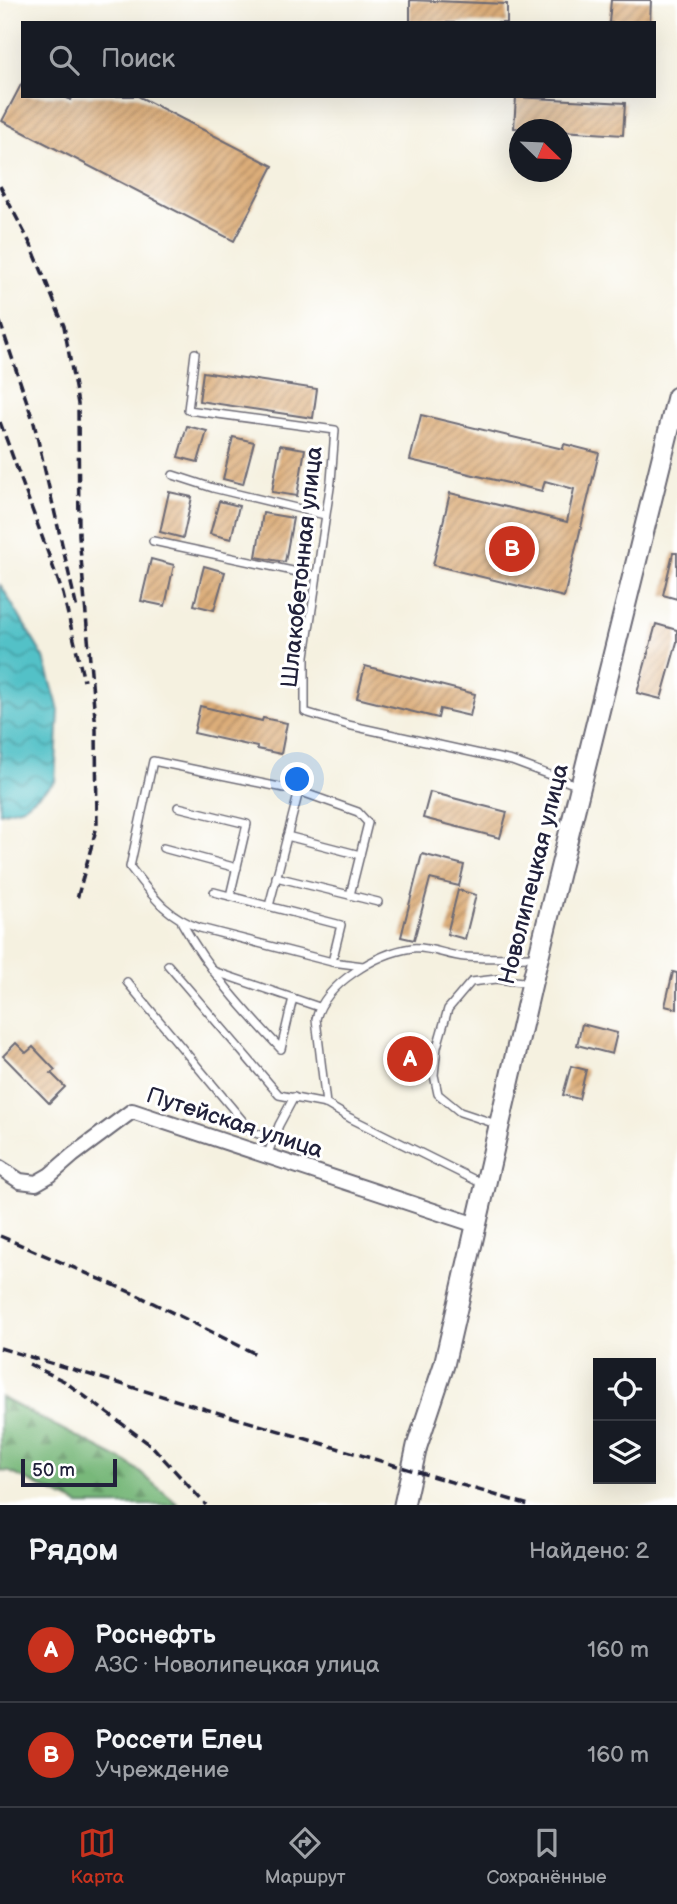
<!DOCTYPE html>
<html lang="ru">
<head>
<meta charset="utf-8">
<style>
  :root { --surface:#171b24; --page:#20242c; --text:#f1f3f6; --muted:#9ea1a6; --line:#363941; --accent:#c8321e }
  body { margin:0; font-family:"Balsamiq Sans",sans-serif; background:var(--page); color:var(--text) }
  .controls { position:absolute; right:21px; bottom:21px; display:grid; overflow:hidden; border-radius:0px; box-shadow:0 7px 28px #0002 }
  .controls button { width:63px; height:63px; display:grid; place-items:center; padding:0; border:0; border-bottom:2px solid var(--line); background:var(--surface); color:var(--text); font:35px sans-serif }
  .compass { position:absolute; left:509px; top:119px; width:63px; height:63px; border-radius:50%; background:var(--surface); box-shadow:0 7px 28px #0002; rotate:113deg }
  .scale { position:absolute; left:21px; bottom:18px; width:96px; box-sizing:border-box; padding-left:7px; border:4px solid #22223b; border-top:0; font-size:19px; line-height:24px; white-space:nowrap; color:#22223b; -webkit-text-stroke:5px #fff; paint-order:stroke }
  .you { position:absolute; left:298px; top:780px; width:24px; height:24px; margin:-18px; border:5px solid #fff; border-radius:50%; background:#1a73e8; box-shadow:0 0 0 10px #1a73e833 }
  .badge { display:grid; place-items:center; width:46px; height:46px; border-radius:50%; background:var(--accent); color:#fff; font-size:23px; font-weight:700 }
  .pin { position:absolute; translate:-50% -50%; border:4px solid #fff; box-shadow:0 2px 7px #0006 }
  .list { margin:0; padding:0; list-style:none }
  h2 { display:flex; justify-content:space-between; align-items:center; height:91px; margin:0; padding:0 28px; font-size:30px }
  h2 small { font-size:23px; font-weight:400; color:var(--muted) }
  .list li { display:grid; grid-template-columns:46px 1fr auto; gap:21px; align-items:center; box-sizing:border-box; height:105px; padding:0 28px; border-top:2px solid var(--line) }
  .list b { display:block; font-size:26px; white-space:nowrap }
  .list p { margin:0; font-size:23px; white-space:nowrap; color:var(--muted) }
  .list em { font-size:23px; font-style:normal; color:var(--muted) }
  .icon { flex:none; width:38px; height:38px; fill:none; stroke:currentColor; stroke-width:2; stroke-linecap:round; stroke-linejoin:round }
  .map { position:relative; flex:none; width:677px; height:1505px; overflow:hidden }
  .search { position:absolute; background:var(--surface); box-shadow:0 7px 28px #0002; left:21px; right:21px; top:21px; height:77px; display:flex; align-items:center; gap:18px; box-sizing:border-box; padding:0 24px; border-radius:0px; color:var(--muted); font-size:26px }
  .sheet { height:301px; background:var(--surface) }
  nav { display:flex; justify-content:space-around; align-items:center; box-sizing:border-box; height:98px; border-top:2px solid var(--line); background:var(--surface); font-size:19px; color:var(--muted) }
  nav a { display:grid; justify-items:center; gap:4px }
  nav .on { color:var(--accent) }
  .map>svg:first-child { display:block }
  .forest { fill:url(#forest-firs); stroke:#4d6d5a; stroke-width:2 }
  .water { fill:url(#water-waves); stroke:#3a7281; stroke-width:2 }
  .building { fill:url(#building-hatch) }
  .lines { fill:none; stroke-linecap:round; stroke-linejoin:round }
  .service-casing { stroke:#6c6a75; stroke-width:10 }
  .minor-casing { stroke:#6c6a75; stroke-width:18 }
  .tertiary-casing { stroke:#6c6a75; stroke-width:23 }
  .service { stroke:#fff; stroke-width:7 }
  .minor { stroke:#fff; stroke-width:14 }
  .tertiary { stroke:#fff; stroke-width:19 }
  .rail { stroke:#22223b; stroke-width:3.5; stroke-dasharray:10 5; stroke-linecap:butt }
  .labels { text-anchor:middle; stroke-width:6; stroke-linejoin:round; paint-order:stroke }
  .street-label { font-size:23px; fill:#22223b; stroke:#fff }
</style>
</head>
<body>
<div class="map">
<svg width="677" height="1505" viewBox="0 0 677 1505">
  <defs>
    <pattern id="forest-firs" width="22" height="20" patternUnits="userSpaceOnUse" patternTransform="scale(1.75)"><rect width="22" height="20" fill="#78b87a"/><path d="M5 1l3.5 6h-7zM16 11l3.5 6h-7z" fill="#629565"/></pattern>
    <pattern id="water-waves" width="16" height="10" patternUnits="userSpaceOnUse" patternTransform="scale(1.75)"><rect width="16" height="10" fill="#53c1c7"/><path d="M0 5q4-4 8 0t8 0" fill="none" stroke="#449ca3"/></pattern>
    <pattern id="building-hatch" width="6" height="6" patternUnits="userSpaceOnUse" patternTransform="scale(1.75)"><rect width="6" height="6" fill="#dcad79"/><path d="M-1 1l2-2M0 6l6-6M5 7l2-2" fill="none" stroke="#b28c64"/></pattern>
  </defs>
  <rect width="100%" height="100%" fill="#fff"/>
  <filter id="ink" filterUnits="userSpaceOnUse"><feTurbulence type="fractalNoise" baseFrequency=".0143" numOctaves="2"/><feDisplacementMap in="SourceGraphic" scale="14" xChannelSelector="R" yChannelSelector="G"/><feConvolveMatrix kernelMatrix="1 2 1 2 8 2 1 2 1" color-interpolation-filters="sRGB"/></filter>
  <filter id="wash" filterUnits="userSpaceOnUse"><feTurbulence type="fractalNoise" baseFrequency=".00686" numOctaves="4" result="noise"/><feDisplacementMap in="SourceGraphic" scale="28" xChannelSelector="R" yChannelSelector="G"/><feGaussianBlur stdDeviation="1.57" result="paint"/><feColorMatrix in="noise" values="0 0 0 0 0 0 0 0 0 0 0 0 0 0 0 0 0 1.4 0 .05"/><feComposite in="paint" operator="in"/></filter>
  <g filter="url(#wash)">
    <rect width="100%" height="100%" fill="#f5f1e0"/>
    <polygon class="forest" points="0,1397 130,1464 179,1505 79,1505 10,1472 0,1471"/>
    <polygon class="water" points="0,585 2,587 44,658 59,710 55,782 23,807 0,813"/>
    <g id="blocks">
      <g class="building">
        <polygon points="410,0 507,4 507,23 410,23"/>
        <polygon points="611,0 651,0 650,23 609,23"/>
        <polygon points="23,81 23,96 63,96 71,100 73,96 138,96 273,166 234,241 2,121"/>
        <polygon points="516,97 625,103 623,135 562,131 562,130 514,128"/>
        <polygon points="203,372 317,389 313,418 199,401"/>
        <polygon points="421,415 563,449 564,444 599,453 564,597 433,565 450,493 567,522 574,489 545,481 542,491 410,460"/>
        <polygon points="187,426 207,431 198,462 178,457"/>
        <polygon points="233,437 254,442 243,484 223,479"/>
        <polygon points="280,445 305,449 297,496 272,492"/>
        <polygon points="169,492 192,497 183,538 160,532"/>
        <polygon points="219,501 239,506 231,539 210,534"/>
        <polygon points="263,513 293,518 285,562 256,557"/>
        <polygon points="673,553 677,553 677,599 663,595"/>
        <polygon points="151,559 174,565 165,606 141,601"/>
        <polygon points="204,566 225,572 214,610 194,605"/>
        <polygon points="656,624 677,630 677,642 661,699 637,693"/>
        <polygon points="365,666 475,694 470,716 440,709 438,718 357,698"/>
        <polygon points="200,706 262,721 263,718 287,723 281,754 257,749 257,747 194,733"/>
        <polygon points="430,792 507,812 500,838 423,818"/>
        <polygon points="422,854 464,865 459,886 430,879 414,940 401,937"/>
        <polygon points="458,890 476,895 465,939 447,934"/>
        <polygon points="673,972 677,973 677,1009 665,1006"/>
        <polygon points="582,1024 617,1033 612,1054 577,1045"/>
        <polygon points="16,1043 26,1053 33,1047 55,1070 51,1073 65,1087 49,1103 3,1056"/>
        <polygon points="399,1048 423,1052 419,1075 396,1071"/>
        <polygon points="571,1066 586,1070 579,1099 563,1095"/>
      </g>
    </g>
  </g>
  <g filter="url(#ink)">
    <use href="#blocks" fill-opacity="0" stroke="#6c6a75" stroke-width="2"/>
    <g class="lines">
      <g class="service-casing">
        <g id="service">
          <polyline points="195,353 188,410 335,430 331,481 305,656 305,712 348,725 512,761 579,786"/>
          <polyline points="173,475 213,488 325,515"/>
          <polyline points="153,541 316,576"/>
          <polyline points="178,807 247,824 230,896"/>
          <polyline points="287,836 360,855"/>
          <polyline points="163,848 237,868"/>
          <polyline points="276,877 378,902"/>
          <polyline points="214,892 341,925 332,962"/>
          <path d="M350,895l18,-72 -10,-11 -59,-21 -146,-30 -23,106c22,28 35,49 70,61l132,34 31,4"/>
          <polyline points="269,906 299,791"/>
          <path d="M182,923c26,47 62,87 99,126l12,-51"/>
          <polyline points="168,965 279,1095 326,1104 350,1118 485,1185"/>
          <polyline points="213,971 319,1007"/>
          <polyline points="127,982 252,1132 274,1139"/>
          <path d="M326,1104l-10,-85c9,-35 61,-66 96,-71 17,-2 36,8 53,9 23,2 48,0 71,0"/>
          <polyline points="496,1124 460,1112 438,1094 434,1075 437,1047 448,1009 471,982 497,979 531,983"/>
          <polyline points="267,1156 279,1125 294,1097"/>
        </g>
      </g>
      <g class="minor-casing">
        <polyline id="minor" points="0,1168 20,1181 36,1183 50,1175 73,1155 132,1111 476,1225"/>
      </g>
      <g class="tertiary-casing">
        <polyline id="tertiary" points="404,1505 417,1446 444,1365 532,983 677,397"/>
      </g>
      <use href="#service" class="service"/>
      <use href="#minor" class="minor"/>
      <use href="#tertiary" class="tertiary"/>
      <g class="rail">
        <polyline points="0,186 31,245 64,326 78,404 79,535 96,729 97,826 77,899"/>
        <polyline points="0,322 34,423 77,609"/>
        <polyline points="0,422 63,594 84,681"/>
        <polyline points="0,1236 137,1295 258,1355"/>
        <polyline points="0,1348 529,1505"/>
        <polyline points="29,1364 64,1381 152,1446 206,1505"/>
      </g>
    </g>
  </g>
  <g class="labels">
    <g class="street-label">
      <text transform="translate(301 567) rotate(-84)" y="8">Шлакобетонная улица</text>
      <text transform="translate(533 874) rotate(-76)" y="8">Новолипецкая улица</text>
      <text transform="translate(235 1122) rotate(18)" y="8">Путейская улица</text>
    </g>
  </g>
</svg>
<div class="controls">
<button><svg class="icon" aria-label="locate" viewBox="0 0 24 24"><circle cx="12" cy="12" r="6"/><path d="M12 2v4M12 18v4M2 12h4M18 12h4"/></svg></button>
<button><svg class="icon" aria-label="layers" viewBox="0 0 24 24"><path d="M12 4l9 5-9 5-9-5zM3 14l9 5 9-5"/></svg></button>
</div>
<svg class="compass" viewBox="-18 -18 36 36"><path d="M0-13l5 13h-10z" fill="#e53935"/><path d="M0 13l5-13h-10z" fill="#9ea1a6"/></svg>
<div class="scale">50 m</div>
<div class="you"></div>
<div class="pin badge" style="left:410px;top:1059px">A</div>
<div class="pin badge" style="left:512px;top:549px">B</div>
<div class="search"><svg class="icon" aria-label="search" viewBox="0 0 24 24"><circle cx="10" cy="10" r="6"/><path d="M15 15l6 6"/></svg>Поиск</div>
</div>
<section class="sheet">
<h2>Рядом<small>Найдено: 2</small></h2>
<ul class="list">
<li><span class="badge">A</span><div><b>Роснефть</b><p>АЗС · Новолипецкая улица</p></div><em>160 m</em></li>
<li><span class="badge">B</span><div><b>Россети Елец</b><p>Учреждение</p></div><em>160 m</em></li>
</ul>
</section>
<nav>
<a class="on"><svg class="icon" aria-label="map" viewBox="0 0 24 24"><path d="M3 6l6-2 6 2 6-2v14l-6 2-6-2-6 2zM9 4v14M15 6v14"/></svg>Карта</a>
<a><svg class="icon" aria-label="directions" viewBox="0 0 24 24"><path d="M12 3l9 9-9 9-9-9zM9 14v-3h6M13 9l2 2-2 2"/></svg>Маршрут</a>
<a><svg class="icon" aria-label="saved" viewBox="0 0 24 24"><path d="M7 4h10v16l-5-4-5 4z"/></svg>Сохранённые</a>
</nav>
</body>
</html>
